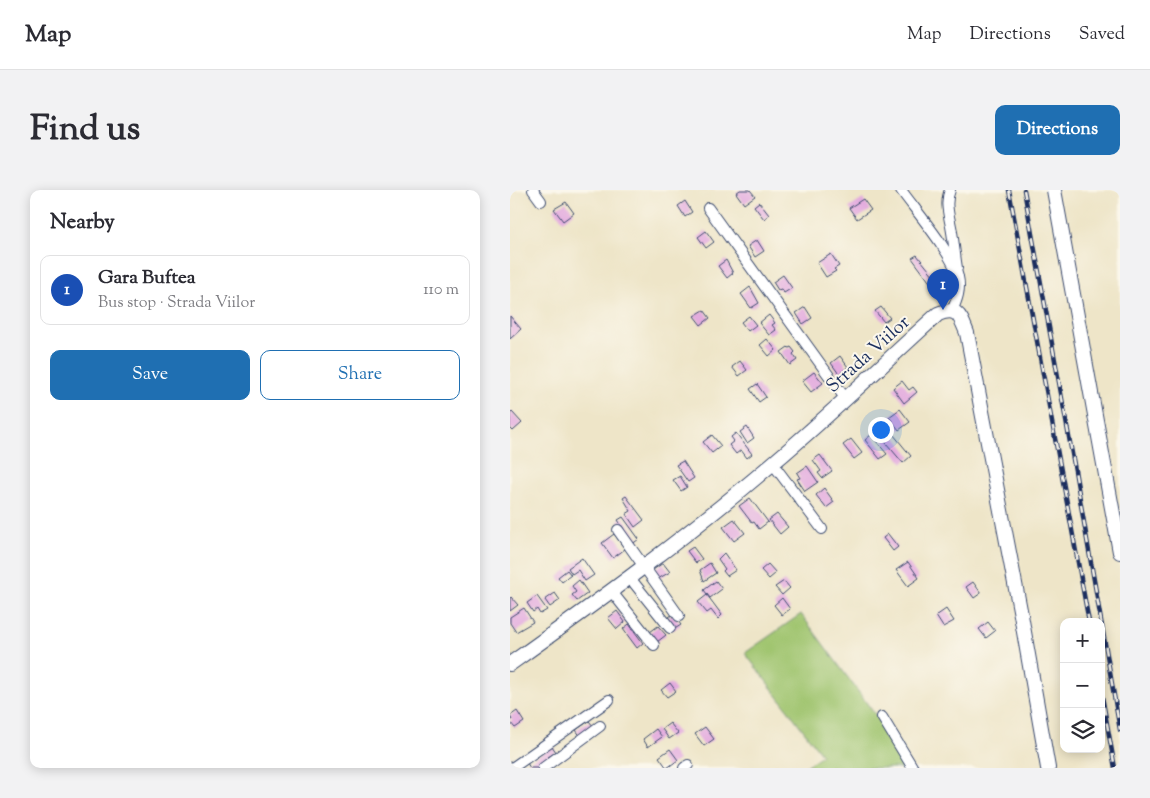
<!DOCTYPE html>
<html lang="en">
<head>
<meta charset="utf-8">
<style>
  :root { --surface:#fff; --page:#f2f2f3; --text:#2b2b33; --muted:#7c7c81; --line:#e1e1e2; --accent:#1f6fb2 }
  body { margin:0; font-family:"Sorts Mill Goudy",serif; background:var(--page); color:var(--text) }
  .controls { position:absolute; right:15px; bottom:15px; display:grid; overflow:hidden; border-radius:10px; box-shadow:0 2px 12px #0003 }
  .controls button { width:45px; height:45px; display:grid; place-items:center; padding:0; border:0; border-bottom:1px solid var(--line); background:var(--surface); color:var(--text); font:25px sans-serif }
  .you { position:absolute; left:370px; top:239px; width:18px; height:18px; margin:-12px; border:4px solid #fff; border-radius:50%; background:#1a73e8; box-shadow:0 0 0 8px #1a73e833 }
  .badge { display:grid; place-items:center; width:32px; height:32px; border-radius:50%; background:var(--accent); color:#fff; font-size:16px; font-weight:700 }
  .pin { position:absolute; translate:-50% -41px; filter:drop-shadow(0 1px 2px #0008) }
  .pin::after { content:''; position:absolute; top:26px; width:18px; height:15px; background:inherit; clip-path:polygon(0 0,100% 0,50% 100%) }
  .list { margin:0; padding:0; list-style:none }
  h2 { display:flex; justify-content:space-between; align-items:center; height:65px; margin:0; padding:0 20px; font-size:21px }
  h2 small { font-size:16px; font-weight:400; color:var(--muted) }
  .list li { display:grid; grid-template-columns:32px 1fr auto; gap:15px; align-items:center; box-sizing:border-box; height:70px; margin:0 10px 10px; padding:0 10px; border:1px solid var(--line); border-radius:10px }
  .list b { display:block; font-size:19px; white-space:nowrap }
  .list p { margin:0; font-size:16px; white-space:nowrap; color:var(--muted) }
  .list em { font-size:16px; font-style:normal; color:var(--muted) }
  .actions { display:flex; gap:10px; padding:15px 20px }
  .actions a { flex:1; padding:11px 0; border:1px solid var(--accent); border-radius:10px; text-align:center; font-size:18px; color:var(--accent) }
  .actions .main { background:var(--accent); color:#fff }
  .icon { flex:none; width:28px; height:28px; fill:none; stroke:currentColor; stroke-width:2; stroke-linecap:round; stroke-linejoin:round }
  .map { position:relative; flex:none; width:610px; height:578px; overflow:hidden; border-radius:10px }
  header { display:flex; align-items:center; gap:30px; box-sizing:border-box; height:70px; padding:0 25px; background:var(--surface); border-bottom:1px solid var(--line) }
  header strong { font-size:24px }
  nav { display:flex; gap:28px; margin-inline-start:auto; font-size:18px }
  .intro { display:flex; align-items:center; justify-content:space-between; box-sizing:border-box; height:120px; padding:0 30px }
  h1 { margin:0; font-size:35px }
  .button { padding:12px 22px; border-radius:10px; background:var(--accent); color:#fff; font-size:18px; font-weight:700 }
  main { display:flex; gap:30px; padding:0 30px }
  aside { flex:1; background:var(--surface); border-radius:10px; box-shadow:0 2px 12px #0003 }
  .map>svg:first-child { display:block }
  .green { fill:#a0c570; stroke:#5e7a67 }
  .building { fill:#e3abde }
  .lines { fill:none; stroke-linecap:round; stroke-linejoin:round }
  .minor-casing { stroke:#3b4a6e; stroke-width:12 }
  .major-casing { stroke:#3b4a6e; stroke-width:16 }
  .minor { stroke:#fff; stroke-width:10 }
  .major { stroke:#fff; stroke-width:14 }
  .rail-casing { stroke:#1b2f5e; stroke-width:4.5 }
  .rail { stroke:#fbf7ec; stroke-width:2.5; stroke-dasharray:8; stroke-linecap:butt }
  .labels { text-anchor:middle; stroke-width:4; stroke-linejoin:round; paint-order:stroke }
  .street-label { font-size:19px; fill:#1b2f5e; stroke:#fbf7ec }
</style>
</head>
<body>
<header>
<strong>Map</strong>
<nav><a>Map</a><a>Directions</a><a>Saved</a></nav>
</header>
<div class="intro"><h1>Find us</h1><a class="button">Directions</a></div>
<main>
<aside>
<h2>Nearby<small></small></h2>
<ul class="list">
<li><span class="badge" style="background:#1a4fb4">1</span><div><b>Gara Buftea</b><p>Bus stop · Strada Viilor</p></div><em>110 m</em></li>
</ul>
<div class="actions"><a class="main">Save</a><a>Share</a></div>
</aside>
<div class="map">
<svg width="610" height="578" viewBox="0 0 610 578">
  <rect width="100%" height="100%" fill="#fbf7ec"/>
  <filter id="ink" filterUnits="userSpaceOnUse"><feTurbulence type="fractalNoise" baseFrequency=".02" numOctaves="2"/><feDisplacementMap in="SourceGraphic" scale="10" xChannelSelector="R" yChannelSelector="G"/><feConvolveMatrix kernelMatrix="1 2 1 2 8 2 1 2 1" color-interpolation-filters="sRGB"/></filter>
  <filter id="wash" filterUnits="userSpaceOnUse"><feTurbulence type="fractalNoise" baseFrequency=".0096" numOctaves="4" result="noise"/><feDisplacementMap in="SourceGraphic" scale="20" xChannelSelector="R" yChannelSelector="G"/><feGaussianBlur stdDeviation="1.12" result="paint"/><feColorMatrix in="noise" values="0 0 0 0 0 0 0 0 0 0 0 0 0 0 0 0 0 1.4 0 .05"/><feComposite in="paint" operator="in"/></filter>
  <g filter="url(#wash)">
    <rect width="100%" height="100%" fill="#eee5c8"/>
    <polygon class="green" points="291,424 367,527 398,578 293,578 312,565 235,463"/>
    <g id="blocks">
      <g class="building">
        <polygon points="230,0 240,0 245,6 234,14 226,3"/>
        <polygon points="353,9 361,20 347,29 339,18"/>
        <polygon points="175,11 182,22 175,27 168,16"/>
        <polygon points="56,12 64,23 53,31 44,19"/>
        <polygon points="249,12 259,25 254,29 244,16"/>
        <polygon points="196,41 204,52 196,58 188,47"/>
        <polygon points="247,50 254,61 245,67 238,56"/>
        <polygon points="321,64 329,76 324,79 326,81 316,87 307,73"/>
        <polygon points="407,65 436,101 430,106 402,68"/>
        <polygon points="216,70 223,83 217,88 208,76"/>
        <polygon points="273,85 282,98 274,103 271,99 268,100 263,92"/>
        <polygon points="240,97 249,113 241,118 231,104"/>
        <polygon points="295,117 302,128 293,134 286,123"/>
        <polygon points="371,117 380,128 374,132 365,121"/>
        <polygon points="194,120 200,128 191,135 184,126"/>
        <polygon points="259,125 265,133 262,135 266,140 259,145 249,133"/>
        <polygon points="0,126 11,139 0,149"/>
        <polygon points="239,126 246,135 238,141 231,132"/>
        <polygon points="257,149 266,160 259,166 250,155"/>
        <polygon points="278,157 279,158 281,157 285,162 283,164 287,170 280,175 271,162"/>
        <polygon points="330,166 338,177 329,184 321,173"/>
        <polygon points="230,171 237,180 229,186 222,177"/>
        <polygon points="304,182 313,193 301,202 292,191"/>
        <polygon points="392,191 399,200 403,197 407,202 394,213 383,198"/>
        <polygon points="247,194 256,207 249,212 240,199"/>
        <polygon points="390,219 400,232 389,240 379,227"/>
        <polygon points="2,222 12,233 3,241 0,238 0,224"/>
        <polygon points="374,233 401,266 393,273 365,240"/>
        <polygon points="237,237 244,248 237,253 230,242"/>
        <polygon points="226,243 242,264 237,268 231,260 226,264 219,255 224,251 221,247"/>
        <polygon points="202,245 211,256 202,263 193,252"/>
        <polygon points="361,245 377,264 370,269 355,250"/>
        <polygon points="341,249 352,263 344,269 333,255"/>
        <polygon points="310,265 322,281 312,288 308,283 311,281 303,270"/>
        <polygon points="173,271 184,288 178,292 166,275"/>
        <polygon points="297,276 308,292 295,301 287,289 290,288 287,283"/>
        <polygon points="170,286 177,297 171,301 163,290"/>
        <polygon points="314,298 324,312 316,318 306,305"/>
        <polygon points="116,306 134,330 125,337 116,324 121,321 113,308"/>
        <polygon points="240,308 258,332 249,339 244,332 242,333 229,316"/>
        <polygon points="267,324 278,337 270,344 259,330"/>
        <polygon points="113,327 129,349 121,355 111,341 114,339 108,330"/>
        <polygon points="224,329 235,343 224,351 213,337"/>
        <polygon points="104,344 115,359 103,368 92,353"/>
        <polygon points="378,344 388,357 383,361 373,348"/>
        <polygon points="183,357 192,369 186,373 177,361"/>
        <polygon points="214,363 226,380 217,386 213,381 215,379 208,369"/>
        <polygon points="72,368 84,385 75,391 68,380 62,384 58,378"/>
        <polygon points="398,372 409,388 398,396 386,380"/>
        <polygon points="153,373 160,382 146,390 140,382"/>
        <polygon points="200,373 206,383 194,391 190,380"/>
        <polygon points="258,374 266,383 259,389 251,380"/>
        <polygon points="57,380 61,385 52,392 48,387"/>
        <polygon points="69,390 78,403 67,411 62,405 66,402 62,396"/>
        <polygon points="206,391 212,399 200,408 194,400"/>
        <polygon points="274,391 280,398 272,405 265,397"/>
        <polygon points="463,392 471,403 464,408 456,397"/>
        <polygon points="45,403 50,410 40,417 35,410"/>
        <polygon points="197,405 212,425 208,429 201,420 197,423 188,412"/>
        <polygon points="27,406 37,420 30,424 27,419 23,422 17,413"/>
        <polygon points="1,407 8,415 0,421 0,408"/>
        <polygon points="272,408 280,419 272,425 264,415"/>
        <polygon points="14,418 23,432 6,442 0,433 0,427"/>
        <polygon points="436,419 444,431 433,437 426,426"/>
        <polygon points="107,421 115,432 107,439 98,428"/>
        <polygon points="163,424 171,435 163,440 155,430"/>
        <polygon points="478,432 485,441 476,448 469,439"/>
        <polygon points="119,434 133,453 127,458 113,439"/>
        <polygon points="148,436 156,445 147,452 140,442"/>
        <polygon points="160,493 166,501 157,507 151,500"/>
        <polygon points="7,521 14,532 5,538 0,532 2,530 0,526"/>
        <polygon points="79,531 84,537 71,547 66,540"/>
        <polygon points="160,533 168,543 159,549 152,539"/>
        <polygon points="195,537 204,549 194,556 185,544"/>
        <polygon points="146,539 152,547 138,557 133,549"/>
        <polygon points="42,556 46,562 38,567 41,571 27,578 20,578 17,573"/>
        <polygon points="160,559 168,570 157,578 149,567"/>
      </g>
    </g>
  </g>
  <g filter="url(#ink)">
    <use href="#blocks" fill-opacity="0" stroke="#3b4a6e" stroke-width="1"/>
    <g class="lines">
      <g class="minor-casing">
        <g id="minor">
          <polyline points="23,0 31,11"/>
          <path d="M391,0c15,21 52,64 57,87 3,12 -1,23 -6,34"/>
          <path d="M440,0c-6,14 0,28 2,42 2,12 3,24 5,36"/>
          <polyline points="198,18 335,208"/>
          <polyline points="263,274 312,339"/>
          <polyline points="108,340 169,426"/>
          <polyline points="120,388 160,438"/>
          <polyline points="102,402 144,455"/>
          <polyline points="372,527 403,578"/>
          <polyline points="2,578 99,510"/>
          <polyline points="33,578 90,536"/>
          <polyline points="174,578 178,575"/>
        </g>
      </g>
      <g class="major-casing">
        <g id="major">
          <polyline points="544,0 610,362"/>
          <path d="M0,474c90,-64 178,-128 262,-200 57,-48 111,-100 166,-150 20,-8 22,2 29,19l54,282 27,153"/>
        </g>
      </g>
      <use href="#minor" class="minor"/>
      <use href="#major" class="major"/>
      <g class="rail-casing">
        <g id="rail">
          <polyline points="499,0 579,432"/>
          <polyline points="514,0 563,269 610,540"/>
          <polyline points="591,501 605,578"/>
        </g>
      </g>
      <use href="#rail" class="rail"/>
    </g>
  </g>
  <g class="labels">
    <g class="street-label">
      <text transform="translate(357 163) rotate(-42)" y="7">Strada Viilor</text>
    </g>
  </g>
</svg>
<div class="controls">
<button>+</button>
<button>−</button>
<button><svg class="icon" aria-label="layers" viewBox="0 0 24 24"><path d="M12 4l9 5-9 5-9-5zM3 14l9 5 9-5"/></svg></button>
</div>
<div class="you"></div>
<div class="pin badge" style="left:433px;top:120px;background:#1a4fb4">1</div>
</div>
</main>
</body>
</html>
